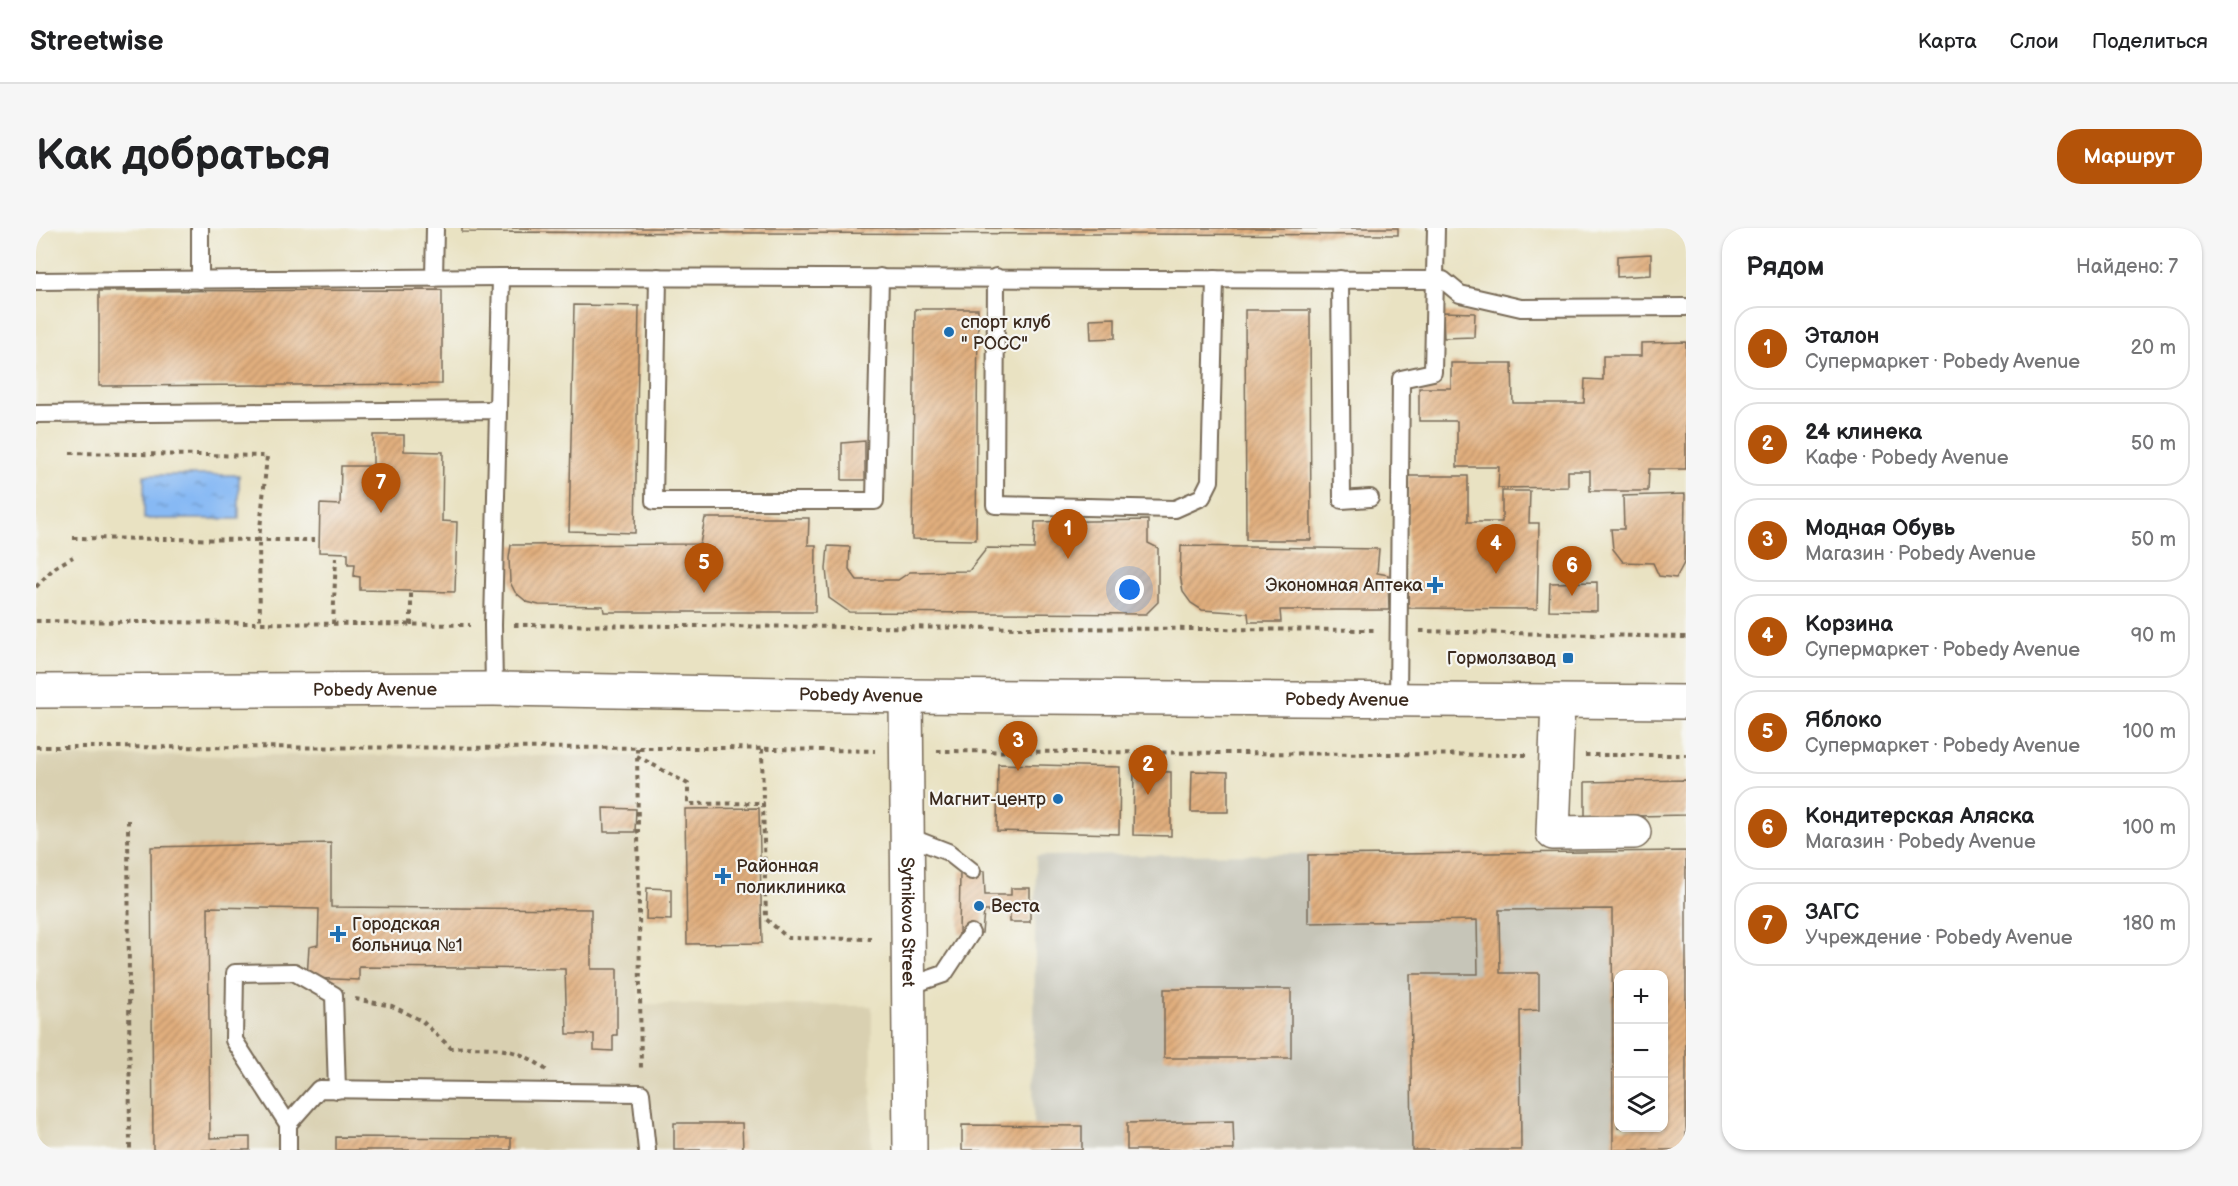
<!DOCTYPE html>
<html lang="ru">
<head>
<meta charset="utf-8">
<style>
  :root { --surface:#fff; --page:#f6f6f6; --text:#202124; --muted:#757577; --line:#e0e0e0; --accent:#b45309 }
  body { margin:0; font-family:"Balsamiq Sans",sans-serif; background:var(--page); color:var(--text) }
  .controls { position:absolute; right:18px; bottom:18px; display:grid; overflow:hidden; border-radius:12px; box-shadow:0 2px 4px #0004 }
  .controls button { width:54px; height:54px; display:grid; place-items:center; padding:0; border:0; border-bottom:2px solid var(--line); background:var(--surface); color:var(--text); font:30px sans-serif }
  .you { position:absolute; left:1094px; top:362px; width:21px; height:21px; margin:-15px; border:4px solid #fff; border-radius:50%; background:#1a73e8; box-shadow:0 0 0 9px #1a73e833 }
  .badge { display:grid; place-items:center; width:39px; height:39px; border-radius:50%; background:var(--accent); color:#fff; font-size:20px; font-weight:700 }
  .pin { position:absolute; translate:-50% -50px; filter:drop-shadow(0 2px 3px #0008) }
  .pin::after { content:''; position:absolute; top:32px; width:21px; height:18px; background:inherit; clip-path:polygon(0 0,100% 0,50% 100%) }
  .list { margin:0; padding:0; list-style:none }
  h2 { display:flex; justify-content:space-between; align-items:center; height:78px; margin:0; padding:0 24px; font-size:26px }
  h2 small { font-size:20px; font-weight:400; color:var(--muted) }
  .list li { display:grid; grid-template-columns:39px 1fr auto; gap:18px; align-items:center; box-sizing:border-box; height:84px; margin:0 12px 12px; padding:0 12px; border:2px solid var(--line); border-radius:24px }
  .list b { display:block; font-size:22px; white-space:nowrap }
  .list p { margin:0; font-size:20px; white-space:nowrap; color:var(--muted) }
  .list em { font-size:20px; font-style:normal; color:var(--muted) }
  .icon { flex:none; width:33px; height:33px; fill:none; stroke:currentColor; stroke-width:2; stroke-linecap:round; stroke-linejoin:round }
  .map { position:relative; flex:none; width:1650px; height:922px; overflow:hidden; border-radius:24px }
  header { display:flex; align-items:center; gap:36px; box-sizing:border-box; height:84px; padding:0 30px; background:var(--surface); border-bottom:2px solid var(--line) }
  header strong { font-size:28px }
  nav { display:flex; gap:33px; margin-inline-start:auto; font-size:21px }
  .intro { display:flex; align-items:center; justify-content:space-between; box-sizing:border-box; height:144px; padding:0 36px }
  h1 { margin:0; font-size:42px }
  .button { padding:15px 27px; border-radius:24px; background:var(--accent); color:#fff; font-size:21px; font-weight:700 }
  main { display:flex; gap:36px; padding:0 36px }
  aside { flex:1; background:var(--surface); border-radius:24px; box-shadow:0 2px 4px #0004 }
  .map>svg:first-child { display:block }
  .built { fill:#d9d0b1 }
  .industrial { fill:#c6c5b8; fill-rule:evenodd }
  .water { fill:url(#water-ripples); stroke:#617289; stroke-width:1.5 }
  .building { fill:url(#building-hatch); fill-rule:evenodd }
  .lines { fill:none; stroke-linecap:round; stroke-linejoin:round }
  .service-casing { stroke:#786a57; stroke-width:20 }
  .minor-casing { stroke:#786a57; stroke-width:36 }
  .tertiary-casing { stroke:#786a57; stroke-width:36 }
  .path { stroke:#786a57; stroke-width:4; stroke-dasharray:4.5 4.5; stroke-linecap:butt }
  .service { stroke:#fff; stroke-width:16 }
  .minor { stroke:#fff; stroke-width:33 }
  .tertiary { stroke:#fff; stroke-width:33 }
  .poi-dot { fill:#1f6fb2; stroke:#f6f6f2; stroke-width:2 }
  .labels { text-anchor:middle; stroke-width:4.5; stroke-linejoin:round; paint-order:stroke }
  .poi-label { font-size:18px; fill:#3b2a1e; stroke:#f6f6f2; text-anchor:start }
  .street-label { font-size:18px; fill:#3b2a1e; stroke:#f6f6f2 }
</style>
</head>
<body>
<header>
<strong>Streetwise</strong>
<nav><a>Карта</a><a>Слои</a><a>Поделиться</a></nav>
</header>
<div class="intro"><h1>Как добраться</h1><a class="button">Маршрут</a></div>
<main>
<div class="map">
<svg width="1650" height="922" viewBox="0 0 1650 922">
  <defs>
    <pattern id="water-ripples" width="26" height="14" patternUnits="userSpaceOnUse" patternTransform="scale(1.5)"><rect width="26" height="14" fill="#87b9f4"/><path d="M2 4q2-2 4 0t4 0M15 11q2-2 4 0t4 0" fill="none" stroke="#7097c5"/></pattern>
    <pattern id="building-hatch" width="6" height="6" patternUnits="userSpaceOnUse" patternTransform="scale(1.5)"><rect width="6" height="6" fill="#e1af7e"/><path d="M-1 1l2-2M0 6l6-6M5 7l2-2" fill="none" stroke="#b88f67"/></pattern>
  </defs>
  <rect width="100%" height="100%" fill="#f6f6f2"/>
  <filter id="ink" filterUnits="userSpaceOnUse"><feTurbulence type="fractalNoise" baseFrequency=".0167" numOctaves="2"/><feDisplacementMap in="SourceGraphic" scale="12" xChannelSelector="R" yChannelSelector="G"/><feConvolveMatrix kernelMatrix="1 2 1 2 8 2 1 2 1" color-interpolation-filters="sRGB"/></filter>
  <filter id="wash" filterUnits="userSpaceOnUse"><feTurbulence type="fractalNoise" baseFrequency=".008" numOctaves="4" result="noise"/><feDisplacementMap in="SourceGraphic" scale="24" xChannelSelector="R" yChannelSelector="G"/><feGaussianBlur stdDeviation="1.35" result="paint"/><feColorMatrix in="noise" values="0 0 0 0 0 0 0 0 0 0 0 0 0 0 0 0 0 1.4 0 .05"/><feComposite in="paint" operator="in"/></filter>
  <g filter="url(#wash)">
    <rect width="100%" height="100%" fill="#e9e2c2"/>
    <polygon class="built" points="240,527 601,528 603,776 836,778 835,922 2,922 1,529"/>
    <path class="industrial" d="M1650,623v299h-604v-24l-49,-1 3,-269zM1582,746h46v154h-46z"/>
    <rect class="water" x="108" y="247" width="95" height="44"/>
    <g id="blocks">
      <g class="building">
        <polygon points="426,0 1362,0 1362,7 426,4"/>
        <polygon points="1615,26 1615,47 1581,49 1581,28"/>
        <polygon points="406,62 406,156 63,158 63,63"/>
        <polygon points="538,77 603,78 599,305 533,303"/>
        <polygon points="879,81 942,81 940,312 876,311"/>
        <polygon points="1209,82 1274,82 1275,312 1210,312"/>
        <polygon points="1407,84 1439,85 1438,109 1408,110"/>
        <polygon points="1079,90 1079,110 1055,111 1054,91"/>
        <polygon points="1650,114 1650,241 1613,241 1612,263 1554,263 1554,243 1532,243 1532,259 1462,260 1463,239 1421,239 1421,193 1383,193 1383,160 1415,160 1415,135 1476,135 1477,175 1548,175 1549,151 1567,152 1567,128 1605,128 1605,115"/>
        <polygon points="337,207 368,207 368,223 407,224 406,293 421,294 419,364 324,362 324,349 318,348 319,336 312,336 312,325 283,324 284,276 304,277 305,238 337,238"/>
        <polygon points="829,213 829,252 806,252 806,215"/>
        <polygon points="1372,248 1432,248 1432,294 1466,294 1466,263 1494,263 1493,295 1503,295 1501,381 1371,380"/>
        <polygon points="1649,266 1648,335 1640,350 1623,348 1617,335 1587,334 1577,321 1575,301 1588,301 1587,268"/>
        <polygon points="669,290 773,290 772,317 780,317 779,384 568,384 567,378 503,377 491,374 479,364 474,354 473,330 475,317 664,316"/>
        <polygon points="1112,292 1112,315 1122,320 1122,374 1110,386 813,384 793,370 790,341 792,318 814,319 813,341 821,352 862,352 874,344 933,343 951,320 998,321 999,294"/>
        <polygon points="1145,318 1343,321 1341,345 1352,347 1353,382 1244,382 1245,394 1213,394 1212,385 1166,382 1155,375 1147,364 1144,347"/>
        <polygon points="1561,354 1561,383 1513,382 1514,355"/>
        <polygon points="962,536 1084,539 1083,606 961,603"/>
        <polygon points="1098,543 1135,544 1135,608 1097,607"/>
        <polygon points="1156,543 1192,544 1192,584 1155,584"/>
        <polygon points="1650,552 1650,587 1549,589 1549,554"/>
        <polygon points="567,580 600,581 599,604 568,604"/>
        <polygon points="723,580 726,715 651,716 649,581"/>
        <polygon points="295,615 295,679 555,681 555,741 581,741 581,807 577,807 577,823 558,822 558,806 531,806 529,741 323,739 323,752 271,750 273,719 282,717 283,681 172,679 174,910 214,909 214,922 117,922 115,619"/>
        <path d="M1650,623v299h-73l-1,-241 -113,1 1,63h39v37l-19,1 1,139h-109l-2,-176h68l-1,-54 -169,3v-68zM1582,746h46v154h-46z"/>
        <polygon points="924,643 948,643 949,667 975,667 975,660 994,660 994,694 974,694 974,683 948,683 946,705 923,706"/>
        <polygon points="611,660 635,661 635,692 610,691"/>
        <rect x="1128" y="761" width="127" height="69"/>
        <polygon points="1197,893 1198,922 1091,922 1091,895"/>
        <polygon points="638,895 706,895 707,922 638,922"/>
        <polygon points="926,897 1046,898 1046,922 926,922"/>
        <polygon points="300,909 475,910 475,922 300,922"/>
      </g>
    </g>
  </g>
  <g filter="url(#ink)">
    <use href="#blocks" fill-opacity="0" stroke="#786a57" stroke-width="1.5"/>
    <g class="lines">
      <g class="service-casing">
        <g id="service">
          <polyline points="622,49 618,273 839,273 844,49"/>
          <polyline points="960,49 959,277 1139,281 1166,269 1174,253 1179,51"/>
          <polyline points="398,50 399,0"/>
          <polyline points="1304,51 1306,272 1334,270"/>
          <polyline points="164,52 164,0"/>
          <polyline points="0,53 465,49"/>
          <polyline points="462,182 465,49 1407,52 1424,66 1485,80 1650,79"/>
          <polyline points="0,186 462,182 457,397 458,461"/>
          <polyline points="1362,472 1365,151 1397,144 1400,0"/>
          <polyline points="871,608 912,624 936,643"/>
          <polyline points="873,758 908,746 935,705"/>
          <polyline points="252,896 198,812 199,745 258,744 298,767 301,862"/>
          <polyline points="252,922 252,896 283,861 605,865 611,922"/>
        </g>
      </g>
      <g class="minor-casing">
        <g id="minor">
          <path id="s1" d="M870,468l4,454"/>
          <polyline points="1522,474 1517,605 1598,604"/>
        </g>
      </g>
      <g class="tertiary-casing">
        <g id="tertiary">
          <path id="s2" d="M0,463l458,-2 412,7 780,6"/>
        </g>
      </g>
      <g class="path">
        <polyline points="34,225 231,228 223,312 278,312"/>
        <polyline points="37,310 223,312 224,395"/>
        <polyline points="0,359 19,339 37,329"/>
        <polyline points="0,393 434,397"/>
        <polyline points="297,396 300,329"/>
        <polyline points="375,397 375,365"/>
        <polyline points="478,397 1340,402"/>
        <polyline points="1384,403 1650,409"/>
        <polyline points="0,519 688,520 839,523"/>
        <polyline points="601,520 605,843"/>
        <polyline points="726,521 727,575"/>
        <polyline points="901,523 1490,527"/>
        <polyline points="1549,527 1650,527"/>
        <polyline points="601,528 652,556 652,576 727,575 730,691 752,710 835,711"/>
        <polyline points="92,592 94,922"/>
        <path d="M319,771l37,7 30,15 29,27c35,-2 67,-2 95,22"/>
      </g>
      <use href="#service" class="service"/>
      <use href="#minor" class="minor"/>
      <use href="#tertiary" class="tertiary"/>
    </g>
  </g>
  <g class="poi-dot">
    <circle cx="913" cy="104" r="6"/>
    <path d="M1396 348h6v6h6v6h-6v6h-6v-6h-6v-6h6z"/>
    <rect x="1526" y="424" width="12" height="12" rx="3"/>
    <circle cx="1022" cy="571" r="6"/>
    <path d="M684 639h6v6h6v6h-6v6h-6v-6h-6v-6h6z"/>
    <circle cx="943" cy="678" r="6"/>
    <path d="M299 697h6v6h6v6h-6v6h-6v-6h-6v-6h6z"/>
  </g>
  <g class="labels">
    <g class="poi-label">
      <text x="925" y="100">спорт клуб<tspan x="925" dy="21">" РОСС"</tspan></text>
      <text x="1387" y="363" text-anchor="end">Экономная Аптека</text>
      <text x="1520" y="436" text-anchor="end">Гормолзавод</text>
      <text x="1010" y="577" text-anchor="end">Магнит-центр</text>
      <text x="700" y="644">Районная<tspan x="700" dy="21">поликлиника</tspan></text>
      <text x="955" y="684">Веста</text>
      <text x="316" y="702">Городская<tspan x="316" dy="21">больница №1</tspan></text>
    </g>
    <g class="street-label">
      <text dy="6" stroke="none"><textPath href="#s2" startOffset="339">Pobedy Avenue</textPath></text>
      <text dy="6" stroke="none"><textPath href="#s2" startOffset="825">Pobedy Avenue</textPath></text>
      <text dy="6" stroke="none"><textPath href="#s2" startOffset="1311">Pobedy Avenue</textPath></text>
      <text dy="6" stroke="none"><textPath href="#s1" startOffset="226">Sytnikova Street</textPath></text>
    </g>
  </g>
</svg>
<div class="controls">
<button>+</button>
<button>−</button>
<button><svg class="icon" aria-label="layers" viewBox="0 0 24 24"><path d="M12 4l9 5-9 5-9-5zM3 14l9 5 9-5"/></svg></button>
</div>
<div class="you"></div>
<div class="pin badge" style="left:1032px;top:331px">1</div>
<div class="pin badge" style="left:1112px;top:567px">2</div>
<div class="pin badge" style="left:982px;top:543px">3</div>
<div class="pin badge" style="left:1460px;top:346px">4</div>
<div class="pin badge" style="left:668px;top:365px">5</div>
<div class="pin badge" style="left:1536px;top:368px">6</div>
<div class="pin badge" style="left:345px;top:285px">7</div>
</div>
<aside>
<h2>Рядом<small>Найдено: 7</small></h2>
<ul class="list">
<li><span class="badge">1</span><div><b>Эталон</b><p>Супермаркет · Pobedy Avenue</p></div><em>20 m</em></li>
<li><span class="badge">2</span><div><b>24 клинека</b><p>Кафе · Pobedy Avenue</p></div><em>50 m</em></li>
<li><span class="badge">3</span><div><b>Модная Обувь</b><p>Магазин · Pobedy Avenue</p></div><em>50 m</em></li>
<li><span class="badge">4</span><div><b>Корзина</b><p>Супермаркет · Pobedy Avenue</p></div><em>90 m</em></li>
<li><span class="badge">5</span><div><b>Яблоко</b><p>Супермаркет · Pobedy Avenue</p></div><em>100 m</em></li>
<li><span class="badge">6</span><div><b>Кондитерская Аляска</b><p>Магазин · Pobedy Avenue</p></div><em>100 m</em></li>
<li><span class="badge">7</span><div><b>ЗАГС</b><p>Учреждение · Pobedy Avenue</p></div><em>180 m</em></li>
</ul>
</aside>
</main>
</body>
</html>
